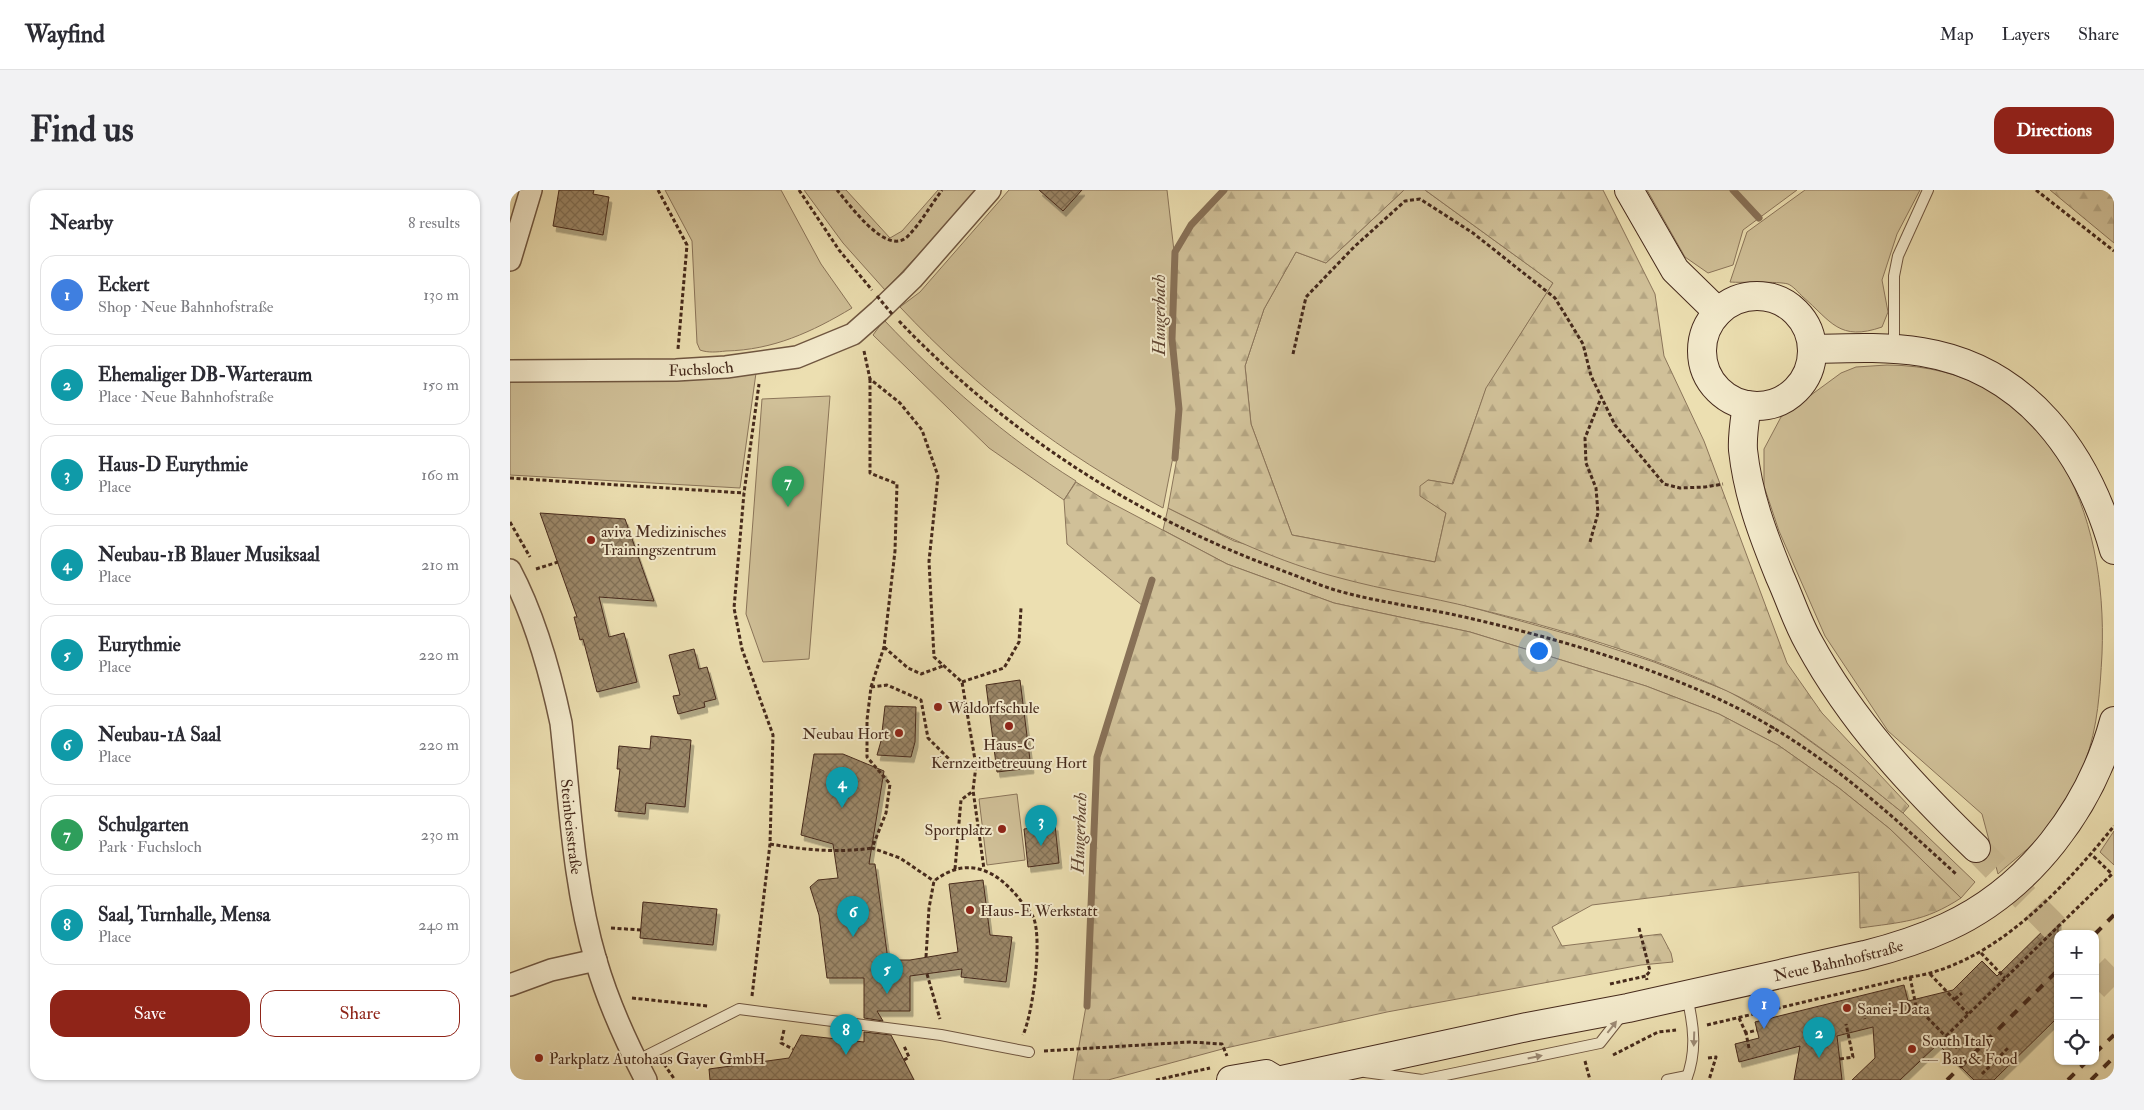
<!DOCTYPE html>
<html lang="en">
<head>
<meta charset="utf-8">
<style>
  :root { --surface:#fff; --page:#f2f2f3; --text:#2b2b33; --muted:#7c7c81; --line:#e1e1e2; --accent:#8f2418 }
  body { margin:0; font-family:"IM FELL Double Pica",serif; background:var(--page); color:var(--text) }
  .controls { position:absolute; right:15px; bottom:15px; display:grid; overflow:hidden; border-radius:10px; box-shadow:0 1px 4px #0004 }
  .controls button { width:45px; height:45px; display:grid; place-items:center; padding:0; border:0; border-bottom:1px solid var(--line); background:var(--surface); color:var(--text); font:25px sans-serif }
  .you { position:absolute; left:1028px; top:460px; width:18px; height:18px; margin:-12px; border:4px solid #fff; border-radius:50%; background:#1a73e8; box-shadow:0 0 0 8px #1a73e833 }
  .badge { display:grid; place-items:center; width:32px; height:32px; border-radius:50%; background:var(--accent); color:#fff; font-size:16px; font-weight:700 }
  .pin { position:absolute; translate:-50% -41px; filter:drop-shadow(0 1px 2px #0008) }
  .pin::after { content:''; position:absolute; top:26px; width:18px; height:15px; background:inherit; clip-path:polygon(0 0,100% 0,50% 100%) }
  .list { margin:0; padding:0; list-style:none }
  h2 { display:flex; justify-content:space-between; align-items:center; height:65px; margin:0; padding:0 20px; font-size:21px }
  h2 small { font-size:16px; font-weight:400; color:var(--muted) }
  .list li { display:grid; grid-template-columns:32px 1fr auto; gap:15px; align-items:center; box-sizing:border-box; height:80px; margin:0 10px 10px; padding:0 10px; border:1px solid var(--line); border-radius:15px }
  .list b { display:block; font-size:19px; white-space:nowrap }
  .list p { margin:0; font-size:16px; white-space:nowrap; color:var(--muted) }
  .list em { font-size:16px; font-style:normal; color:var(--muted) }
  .actions { display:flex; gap:10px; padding:15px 20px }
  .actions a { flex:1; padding:11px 0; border:1px solid var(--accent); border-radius:15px; text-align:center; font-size:18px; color:var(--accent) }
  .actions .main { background:var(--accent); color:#fff }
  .icon { flex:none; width:28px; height:28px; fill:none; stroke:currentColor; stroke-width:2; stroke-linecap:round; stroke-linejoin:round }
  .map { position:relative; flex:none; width:1604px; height:890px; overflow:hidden; border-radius:15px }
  header { display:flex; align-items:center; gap:30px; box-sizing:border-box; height:70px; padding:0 25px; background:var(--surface); border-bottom:1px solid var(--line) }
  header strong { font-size:24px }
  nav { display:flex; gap:28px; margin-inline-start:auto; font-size:18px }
  .intro { display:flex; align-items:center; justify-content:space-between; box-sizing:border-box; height:120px; padding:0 30px }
  h1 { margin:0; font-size:35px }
  .button { padding:12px 22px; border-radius:15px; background:var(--accent); color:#fff; font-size:18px; font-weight:700 }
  main { display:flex; gap:30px; padding:0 30px }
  aside { flex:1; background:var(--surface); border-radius:15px; box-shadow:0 1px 4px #0004 }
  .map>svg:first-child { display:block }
  .green { fill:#d0c098; stroke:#8b755a }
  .forest { fill:url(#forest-firs); stroke:#8b755a }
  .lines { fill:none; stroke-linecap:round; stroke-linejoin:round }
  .stream { stroke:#887157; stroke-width:7 }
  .building { fill:url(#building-cross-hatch); stroke:#462a1c; filter:url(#shadow) }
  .secondary-tunnel { stroke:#cbbb93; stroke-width:28; stroke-dasharray:28 14; stroke-linecap:butt }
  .service-casing { stroke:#705741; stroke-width:12 }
  .minor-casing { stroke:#705741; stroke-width:24 }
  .secondary-casing { stroke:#462a1c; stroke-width:30 }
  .path { stroke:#462a1c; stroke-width:3; stroke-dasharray:4 2.5; stroke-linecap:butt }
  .service { stroke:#f3eacc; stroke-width:10 }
  .minor { stroke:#f3eacc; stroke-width:21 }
  .secondary { stroke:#f3eacc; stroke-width:28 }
  .rail { stroke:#462a1c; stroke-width:4; stroke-dasharray:9 9; stroke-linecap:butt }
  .path-bridge { stroke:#462a1c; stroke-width:3; stroke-dasharray:4 2.5; stroke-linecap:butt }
  .oneway { fill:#9c8a74 }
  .poi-dot { fill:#8f2418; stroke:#f3eacc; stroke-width:2 }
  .labels { text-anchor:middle; stroke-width:4; stroke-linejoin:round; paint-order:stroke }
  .street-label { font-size:16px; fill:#462a1c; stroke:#f3eacc }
  .poi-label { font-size:16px; fill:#462a1c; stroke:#f3eacc; text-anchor:start }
  .water-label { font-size:18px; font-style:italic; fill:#624834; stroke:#f3eacc }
</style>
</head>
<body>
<header>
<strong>Wayfind</strong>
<nav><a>Map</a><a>Layers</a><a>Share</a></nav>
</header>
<div class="intro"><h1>Find us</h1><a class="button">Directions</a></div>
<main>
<aside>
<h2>Nearby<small>8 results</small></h2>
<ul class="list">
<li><span class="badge" style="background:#3f7fe0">1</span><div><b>Eckert</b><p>Shop · Neue Bahnhofstraße</p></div><em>130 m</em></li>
<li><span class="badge" style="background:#0f9aa8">2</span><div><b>Ehemaliger DB-Warteraum</b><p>Place · Neue Bahnhofstraße</p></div><em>150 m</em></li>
<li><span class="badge" style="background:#0f9aa8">3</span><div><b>Haus-D Eurythmie</b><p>Place</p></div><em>160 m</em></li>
<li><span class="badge" style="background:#0f9aa8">4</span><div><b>Neubau-1B Blauer Musiksaal</b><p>Place</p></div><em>210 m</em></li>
<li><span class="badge" style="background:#0f9aa8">5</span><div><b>Eurythmie</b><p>Place</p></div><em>220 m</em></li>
<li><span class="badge" style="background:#0f9aa8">6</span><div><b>Neubau-1A Saal</b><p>Place</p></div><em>220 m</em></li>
<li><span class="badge" style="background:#2e9e5b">7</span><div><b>Schulgarten</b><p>Park · Fuchsloch</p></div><em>230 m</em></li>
<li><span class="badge" style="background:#0f9aa8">8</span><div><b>Saal, Turnhalle, Mensa</b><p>Place</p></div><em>240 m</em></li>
</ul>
<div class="actions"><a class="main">Save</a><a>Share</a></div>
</aside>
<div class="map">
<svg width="1604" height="890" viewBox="0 0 1604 890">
  <defs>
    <pattern id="forest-firs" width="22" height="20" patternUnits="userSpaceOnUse" patternTransform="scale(1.25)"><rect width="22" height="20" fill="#d0c098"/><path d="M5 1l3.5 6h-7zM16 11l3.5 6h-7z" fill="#b4a582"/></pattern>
    <pattern id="building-cross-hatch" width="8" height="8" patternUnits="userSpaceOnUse" patternTransform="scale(1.25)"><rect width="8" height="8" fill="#9c8869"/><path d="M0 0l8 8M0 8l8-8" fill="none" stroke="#816f56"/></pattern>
    <filter id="shadow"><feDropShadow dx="3" dy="5.5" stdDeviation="0" flood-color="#0004"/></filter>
  </defs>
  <rect width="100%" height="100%" fill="#ecdfb1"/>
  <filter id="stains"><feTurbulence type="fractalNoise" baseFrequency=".004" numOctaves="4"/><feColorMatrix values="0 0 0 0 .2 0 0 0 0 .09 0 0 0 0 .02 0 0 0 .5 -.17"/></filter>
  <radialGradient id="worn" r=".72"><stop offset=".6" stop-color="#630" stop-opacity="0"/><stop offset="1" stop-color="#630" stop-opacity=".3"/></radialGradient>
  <g class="green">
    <path d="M155,0h116l40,74 31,44c-40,24 -79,42 -126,43 -9,1 -18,2 -26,-1l-3,-7 -5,-102z"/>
    <polygon points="294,0 336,0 380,48 392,41 428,0 469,0 375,100 333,53"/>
    <path d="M499,0h158l7,61 -4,88 7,70 -4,48 -10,51c-103,-56 -183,-116 -263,-201l20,-15z"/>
    <polygon points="894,0 915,0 1043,93 976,199 942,294 918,290 911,306 936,323 925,372 782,345 741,234 735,176 754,119 786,62 816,73"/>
    <polygon points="1137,0 1287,0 1233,40 1223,75 1198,83 1175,67"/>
    <path d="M1295,0h115l-23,44 -15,46 6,32 -6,15c-43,15 -51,-6 -79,-30 -4,-4 -10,-11 -15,-13 -10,-3 -46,-1 -58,-2l17,-50z"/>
    <path d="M374,130c58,61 121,117 192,161l-12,19 -75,-52 -116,-113z"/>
    <path d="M1377,175c163,1 221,147 215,289 -2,36 -4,73 -17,108 -10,25 -25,50 -42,71 -12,15 -31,28 -45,41l-16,-60 -94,-83 -63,-95 -46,-105 -15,-45v-37l17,-32 60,-44 15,-6z"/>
    <polygon points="246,183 230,298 0,285 0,191"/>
    <polygon points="320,206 299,469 253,472 236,424 252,209"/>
    <polygon points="658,318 724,351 1068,447 1144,472 1218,501 1279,536 1340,580 1393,623 1465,692 1451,708 1380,639 1329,598 1268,555 1209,524 1136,496 960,442 824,413 717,374 653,340"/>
    <polygon points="507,604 515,670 477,675 469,609"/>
    <polygon points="1604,641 1604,675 1590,662"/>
  </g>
  <g class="forest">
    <path d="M716,0h178l-78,73 -30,-11 -32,57 -19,57 6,58 41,111 143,27 11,-49 -26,-17v-10l8,-6 25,4 33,-96 67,-105 -128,-93h178l52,104 9,62 40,85 83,222 35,50 87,93 -6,7c-55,-44 -111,-92 -176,-122 -77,-36 -170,-63 -253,-83 -44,-11 -90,-18 -134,-30 -59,-15 -118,-43 -172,-70l9,-50 4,-49 -8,-70 4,-86 15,-28z"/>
    <polygon points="1540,0 1604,0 1604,53"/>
    <path d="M566,292l26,16 125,66 107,39 136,29 176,54 73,28 59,31 61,43 51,41 71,69c-37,24 -59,24 -101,30l-1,-56 -267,33 -40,22 10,19 99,-12 10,19 2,9 -32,3 -254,47 -161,36 -118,32h-35l13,-74 10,-250 47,-150 -76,-62 -3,-44z"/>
  </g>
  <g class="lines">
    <g class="stream">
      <polyline points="1223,0 1249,28"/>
      <polyline points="665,268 669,219 662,149 665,62 681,35 714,0"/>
      <polyline points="577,816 587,567 642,390"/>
    </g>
  </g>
  <g class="building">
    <polygon points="49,0 84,0 83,4 99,7 93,45 43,36"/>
    <polygon points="529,0 572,0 553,21"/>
    <polygon points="30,323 115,329 144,411 89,407 99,447 114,443 127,492 87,502 73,449 70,450 64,427 67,427"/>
    <polygon points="184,459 189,479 197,477 206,509 194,512 195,517 168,524 163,506 170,505 159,465"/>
    <polygon points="510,490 521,578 487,582 476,495"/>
    <polygon points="375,516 406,517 405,552 401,567 367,565 371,551"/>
    <polygon points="141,546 181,550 175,617 136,613 135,624 105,621 110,579 107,579 109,556 140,559"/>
    <polygon points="304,564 333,564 374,581 359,674 365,674 378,770 400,770 448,762 439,694 473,690 480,745 502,747 496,792 451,787 452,779 400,786 400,821 367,821 373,831 354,828 354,788 317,788 309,725 300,697 308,690 328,688 323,654 291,645"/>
    <polygon points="545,635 549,673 518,677 514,639"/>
    <polygon points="133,712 207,719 203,755 130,748"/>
    <polygon points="1548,726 1548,827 1484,890 1464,890 1428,854 1390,890 1342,890 1365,868 1363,837 1327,846 1332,890 1284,890 1290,856 1229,872 1225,854 1249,848 1245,832 1394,795 1398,811 1443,800 1472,771 1487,786"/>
    <polygon points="354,842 381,845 404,890 200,890 199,879 279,868 291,845 354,852"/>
  </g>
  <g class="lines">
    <g class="secondary-tunnel">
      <polyline points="1466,658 1551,744"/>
      <polyline points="1585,778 1604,797"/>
    </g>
    <g class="service-casing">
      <g id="service">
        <polyline points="1384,157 1384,86 1388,66 1418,0"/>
        <polyline points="126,871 229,819 431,845 519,862"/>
        <polyline points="855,882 912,890 1090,853 1112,825"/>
        <polyline points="1157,890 1177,886"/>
        <path d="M1176,890c11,-28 8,-54 1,-83"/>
      </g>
    </g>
    <g class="minor-casing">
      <g id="minor">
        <polyline points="0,70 21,0"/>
        <path id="s1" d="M0,181l166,-1 50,-3 71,-10 56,-23 26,-23 33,-32 78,-89"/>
        <path id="s2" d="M0,380c25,47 40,101 51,153 9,79 12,160 35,238 12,41 30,81 50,119"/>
        <polyline points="0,795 41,780 86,770"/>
      </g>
    </g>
    <g class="secondary-casing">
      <g id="secondary">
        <polyline points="1119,0 1165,80 1208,122"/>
        <circle cx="1247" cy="161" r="55"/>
        <path d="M1302,159c36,-1 74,-3 110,3 105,17 165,102 192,198"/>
        <path d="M1237,215c-2,14 -5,30 -4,45 5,46 20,85 37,127 10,22 17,45 29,66 43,79 103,143 167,205"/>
        <polyline points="721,890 756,884 766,890"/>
        <path id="s3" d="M772,890l245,-53 101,-19 237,-53c28,-7 56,-16 82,-28 83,-38 144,-120 167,-206"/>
      </g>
    </g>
    <g class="path">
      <polyline points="148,0 177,55 168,159"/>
      <polyline points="289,0 329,60 362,100"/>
      <path d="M327,0c13,15 49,66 70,47 13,-13 24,-32 35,-47"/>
      <polyline points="1526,0 1604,61"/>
      <path d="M389,131c106,111 235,195 379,248 19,7 38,15 57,21 45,13 92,18 138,29 85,20 175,46 254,84 88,42 158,106 229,171"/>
      <polyline points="354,161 360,189 390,213 412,240 428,286 419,371 424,467 452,492 466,576 463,600 474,679"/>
      <polyline points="783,164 796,107 844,57 895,11 910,9 963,43 1045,108 1073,154 1081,186 1105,235 1154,294 1170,298 1195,297 1213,294"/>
      <polyline points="360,189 360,283 387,294 385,361 374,457 361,497 357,530 357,567 380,594 376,623 362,658 390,668 424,691"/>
      <polyline points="0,288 234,303"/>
      <polyline points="0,332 20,367"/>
      <polyline points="1080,352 1088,323 1086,298 1076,273 1075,248 1091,208"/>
      <polyline points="26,379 48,372"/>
      <polyline points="374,457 398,478 411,484 433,476"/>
      <polyline points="452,492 494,478 509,452 511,418"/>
      <polyline points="361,497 377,495 411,510 418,548 443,573 454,577 466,576"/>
      <polyline points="1258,543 1264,537"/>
      <path d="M260,654c34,6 68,9 102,4"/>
      <polyline points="445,679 451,610 463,601"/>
      <polyline points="101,738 131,740"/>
      <polyline points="1129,738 1140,781 1136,786"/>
      <polyline points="1471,763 1495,788"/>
      <path d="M416,767l3,-49 5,-27c34,-26 63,-11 87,20 4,5 11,12 13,18 8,23 -1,94 -11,116"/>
      <polyline points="417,784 430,829"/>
      <polyline points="1420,784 1458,824"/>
      <polyline points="1400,787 1406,816 1449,860"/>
      <polyline points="1100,794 1136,786 1137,790"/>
      <polyline points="242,806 260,654 263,545 232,459 224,418 234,303 249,194"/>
      <polyline points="122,808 198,816"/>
      <polyline points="1445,809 1452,803"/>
      <polyline points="1353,822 1355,829"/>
      <polyline points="1229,828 1236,843"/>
      <path d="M1197,835l203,-48c82,-11 154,-89 204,-151"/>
      <polyline points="274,840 271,853 283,859"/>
      <polyline points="1308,841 1309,846"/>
      <polyline points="1436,846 1602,684 1581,664"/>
      <polyline points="1239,858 1236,843 1247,840"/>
      <polyline points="534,861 680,852 712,854 717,866"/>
      <polyline points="1103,865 1148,842 1166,840"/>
      <polyline points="1198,868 1206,867 1199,890"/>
      <polyline points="1330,869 1343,867 1336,834"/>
      <polyline points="394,870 399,867 394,856"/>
      <polyline points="1075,871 1080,890"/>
      <polyline points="154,874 165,890"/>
      <polyline points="1472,884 1498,858"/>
      <polyline points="646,890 700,878"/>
    </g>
    <use href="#service" class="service"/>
    <use href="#minor" class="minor"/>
    <use href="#secondary" class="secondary"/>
    <g class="rail">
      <polyline points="1585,744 1604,725"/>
      <polyline points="1585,863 1604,845"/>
      <polyline points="1437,890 1548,780"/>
      <polyline points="1558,890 1577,871"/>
      <polyline points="1581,890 1604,867"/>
    </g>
    <polyline class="path-bridge" points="367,106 382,124"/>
  </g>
  <defs><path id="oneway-solid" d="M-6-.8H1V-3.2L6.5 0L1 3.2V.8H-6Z" transform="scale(1.25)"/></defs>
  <g class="oneway">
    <use href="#oneway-solid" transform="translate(1102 837) rotate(-52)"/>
    <use href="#oneway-solid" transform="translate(1184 849) rotate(92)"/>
    <use href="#oneway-solid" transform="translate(1025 867) rotate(-12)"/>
  </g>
  <g class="poi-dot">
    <circle cx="81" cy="350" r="5"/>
    <circle cx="428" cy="517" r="5"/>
    <circle cx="499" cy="536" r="5"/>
    <circle cx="389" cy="543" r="5"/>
    <circle cx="492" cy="639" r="5"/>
    <circle cx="460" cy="720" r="5"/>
    <circle cx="1337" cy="818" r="5"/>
    <circle cx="1402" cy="859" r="5"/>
    <circle cx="29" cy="868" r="5"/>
  </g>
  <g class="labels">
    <g class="street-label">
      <text dy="6" stroke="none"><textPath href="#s1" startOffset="191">Fuchsloch</textPath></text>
      <text dy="6" stroke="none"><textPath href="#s2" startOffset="266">Steinbeisstraße</textPath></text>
      <text dy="6" stroke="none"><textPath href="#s3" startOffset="569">Neue Bahnhofstraße</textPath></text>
    </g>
    <g class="poi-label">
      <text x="91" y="347">aviva Medizinisches<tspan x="91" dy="18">Trainingszentrum</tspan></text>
      <text x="438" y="523">Waldorfschule</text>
      <text x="379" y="549" text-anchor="end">Neubau Hort</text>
      <text x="499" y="560" text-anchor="middle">Haus-C<tspan x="499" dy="18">Kernzeitbetreuung Hort</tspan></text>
      <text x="482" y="645" text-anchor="end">Sportplatz</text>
      <text x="470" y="726">Haus-E Werkstatt</text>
      <text x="1347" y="824">Sanei-Data</text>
      <text x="1412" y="856">South Italy<tspan x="1412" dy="18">— Bar &amp; Food</tspan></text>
      <text x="39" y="874">Parkplatz Autohaus Gayer GmbH</text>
    </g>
    <g class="water-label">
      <text transform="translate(649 125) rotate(-90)" y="6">Hungerbach</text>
      <text transform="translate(569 643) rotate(-88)" y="6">Hungerbach</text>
    </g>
  </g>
  <rect width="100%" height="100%" filter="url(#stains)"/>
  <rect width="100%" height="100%" fill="url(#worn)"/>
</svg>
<div class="controls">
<button>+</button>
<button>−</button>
<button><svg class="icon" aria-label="locate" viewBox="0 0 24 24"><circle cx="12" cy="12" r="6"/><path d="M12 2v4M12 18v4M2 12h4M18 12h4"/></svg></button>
</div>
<div class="you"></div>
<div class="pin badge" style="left:1254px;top:839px;background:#3f7fe0">1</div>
<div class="pin badge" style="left:1309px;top:868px;background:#0f9aa8">2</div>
<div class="pin badge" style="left:531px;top:656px;background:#0f9aa8">3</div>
<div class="pin badge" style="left:332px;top:618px;background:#0f9aa8">4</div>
<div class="pin badge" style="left:377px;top:804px;background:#0f9aa8">5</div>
<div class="pin badge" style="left:343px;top:747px;background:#0f9aa8">6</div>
<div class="pin badge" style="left:278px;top:317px;background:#2e9e5b">7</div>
<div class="pin badge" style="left:336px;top:865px;background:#0f9aa8">8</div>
</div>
</main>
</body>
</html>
